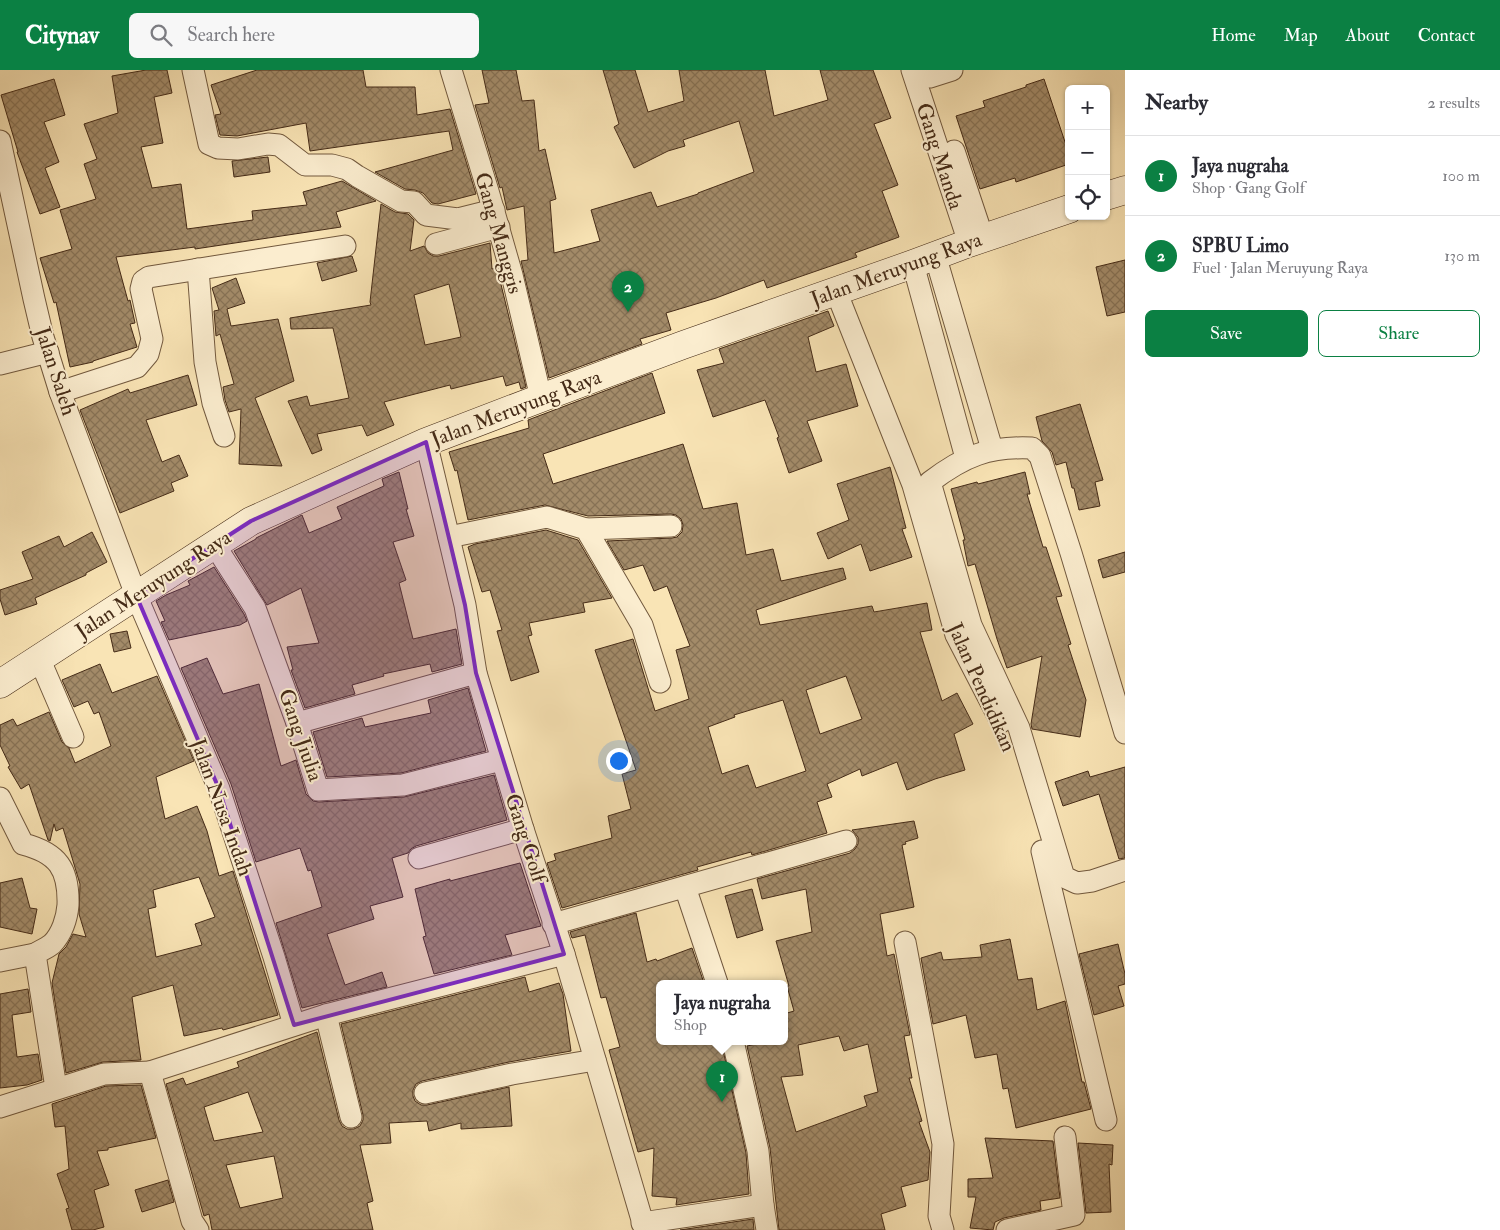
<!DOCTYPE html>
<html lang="en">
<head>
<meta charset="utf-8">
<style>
  :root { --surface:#fff; --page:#f7f7f7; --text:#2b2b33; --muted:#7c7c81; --line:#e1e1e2; --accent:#0b8043 }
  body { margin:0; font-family:"IM FELL Double Pica",serif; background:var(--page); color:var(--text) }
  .controls { position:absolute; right:15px; top:15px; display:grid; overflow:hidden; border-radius:8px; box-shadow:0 1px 4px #0004 }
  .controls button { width:45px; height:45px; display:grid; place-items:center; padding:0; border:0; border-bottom:1px solid var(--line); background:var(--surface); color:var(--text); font:25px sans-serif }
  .you { position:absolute; left:618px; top:690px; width:18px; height:18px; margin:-12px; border:4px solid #fff; border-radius:50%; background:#1a73e8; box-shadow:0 0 0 8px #1a73e833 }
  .badge { display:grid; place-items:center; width:32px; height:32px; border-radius:50%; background:var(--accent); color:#fff; font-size:16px; font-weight:700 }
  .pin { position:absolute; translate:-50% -41px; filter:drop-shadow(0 1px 2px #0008) }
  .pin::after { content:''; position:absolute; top:26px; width:18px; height:15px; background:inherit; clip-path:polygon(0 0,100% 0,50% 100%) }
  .popup { position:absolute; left:656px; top:910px; width:132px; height:65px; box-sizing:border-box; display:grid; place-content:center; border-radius:8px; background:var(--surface); filter:drop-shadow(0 1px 4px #0005); font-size:16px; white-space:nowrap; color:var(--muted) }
  .popup b { font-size:19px; color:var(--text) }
  .popup::after { content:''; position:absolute; left:50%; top:100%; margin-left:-10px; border:10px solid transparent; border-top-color:var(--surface) }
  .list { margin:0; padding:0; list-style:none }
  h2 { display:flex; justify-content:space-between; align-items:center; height:65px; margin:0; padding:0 20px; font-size:21px }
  h2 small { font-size:16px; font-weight:400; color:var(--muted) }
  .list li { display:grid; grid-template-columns:32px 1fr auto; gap:15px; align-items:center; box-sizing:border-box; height:80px; padding:0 20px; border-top:1px solid var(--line) }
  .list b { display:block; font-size:19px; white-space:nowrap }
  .list p { margin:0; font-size:16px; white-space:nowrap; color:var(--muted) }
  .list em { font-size:16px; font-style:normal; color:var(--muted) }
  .actions { display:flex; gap:10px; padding:15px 20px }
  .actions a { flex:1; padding:11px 0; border:1px solid var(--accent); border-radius:8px; text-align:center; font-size:18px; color:var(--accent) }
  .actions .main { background:var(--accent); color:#fff }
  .icon { flex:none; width:28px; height:28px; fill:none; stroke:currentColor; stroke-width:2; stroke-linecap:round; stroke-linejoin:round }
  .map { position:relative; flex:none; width:1125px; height:1160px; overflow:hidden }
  header { display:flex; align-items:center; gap:30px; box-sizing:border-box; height:70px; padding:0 25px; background:var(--accent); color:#fff }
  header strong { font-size:24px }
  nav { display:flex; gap:28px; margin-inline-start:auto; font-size:18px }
  .search { width:350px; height:45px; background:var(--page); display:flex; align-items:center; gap:12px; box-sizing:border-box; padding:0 18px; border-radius:8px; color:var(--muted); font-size:19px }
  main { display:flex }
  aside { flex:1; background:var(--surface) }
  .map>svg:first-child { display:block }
  .building { fill:url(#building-cross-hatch); stroke:#452b17; fill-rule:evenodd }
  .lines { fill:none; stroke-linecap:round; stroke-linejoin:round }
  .minor-casing { stroke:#72593e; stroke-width:23 }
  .secondary-casing { stroke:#452b17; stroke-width:29 }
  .minor { stroke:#fbedcf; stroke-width:21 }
  .secondary { stroke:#fbedcf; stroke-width:28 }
  .marked { fill:#7b2cbf; fill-opacity:0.2; stroke:#7b2cbf; stroke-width:4; stroke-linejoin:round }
  .labels { text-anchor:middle; stroke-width:4; stroke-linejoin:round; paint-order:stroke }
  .street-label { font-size:21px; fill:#452b17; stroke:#fbedcf }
</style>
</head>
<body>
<header>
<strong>Citynav</strong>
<div class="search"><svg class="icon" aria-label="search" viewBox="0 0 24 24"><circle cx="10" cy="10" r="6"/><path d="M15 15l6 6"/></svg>Search here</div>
<nav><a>Home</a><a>Map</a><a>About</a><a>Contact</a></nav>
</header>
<main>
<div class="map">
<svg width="1125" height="1160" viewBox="0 0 1125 1160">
  <defs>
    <pattern id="building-cross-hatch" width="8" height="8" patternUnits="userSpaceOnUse" patternTransform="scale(1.25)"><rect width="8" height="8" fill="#a38b69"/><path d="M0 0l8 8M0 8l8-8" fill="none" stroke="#877255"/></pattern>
  </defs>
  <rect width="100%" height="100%" fill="#f9e4b5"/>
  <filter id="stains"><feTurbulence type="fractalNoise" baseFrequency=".004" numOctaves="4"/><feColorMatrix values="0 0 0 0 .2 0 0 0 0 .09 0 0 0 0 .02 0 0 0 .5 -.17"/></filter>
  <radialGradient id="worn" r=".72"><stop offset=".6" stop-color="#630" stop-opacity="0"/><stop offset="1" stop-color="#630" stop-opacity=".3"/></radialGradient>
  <g class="building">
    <polygon points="146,0 167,0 172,23 154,27 163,73 141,77 152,118 181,114 187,159 253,150 252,141 307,135 303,122 342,111 376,131 336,142 341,157 195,179 195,177 116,187 128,231 130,230 135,253 130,254 137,277 93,291 93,292 70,297 56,232 54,233 40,188 72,179 60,140 96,129 84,94 97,89 84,54 118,43 112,6"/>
    <polygon points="257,0 363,0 366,17 415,17 417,45 450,39 476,124 438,134 432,133 423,123 415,120 405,119 375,102 453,80 449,61 310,81 306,53 237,66 220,65 215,45 221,44 211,15"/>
    <polygon points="482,0 516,0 522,31 534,30 539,81 545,79 556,129 550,131 554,183 600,171 591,140 651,122 657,137 698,124 698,123 754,102 739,51 683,70 685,76 668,81 634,98 614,57 619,54 603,0 635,0 648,42 684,31 679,0 765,0 774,46 828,30 820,0 873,0 891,48 874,54 898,115 882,121 899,167 855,183 857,187 767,218 764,210 716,228 666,243 671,260 640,269 642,274 549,308 521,191 528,190 524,136 507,140 502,117 500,118 475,35 489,33"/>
    <polygon points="54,9 65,45 44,52 59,92 45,98 60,137 40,144 17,82 18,82 1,25"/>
    <polygon points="1044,9 1069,84 1069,94 1016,112 1015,108 980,119 956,46 985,37 983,31 1026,17 1026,15"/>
    <polygon points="268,87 270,102 234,107 232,91"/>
    <path d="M381,134l14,8 13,2 6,6 -4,31 14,-5 4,7 5,3h6l51,-13 2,26 5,-1 29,119 -5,2 -2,-7 -13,4 -3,-10 -52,13 -1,-4 -66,17 10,23 -27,11 -5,-11 -45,9 5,16 -10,4 -24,-53 19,-5 3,10 39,-8 -16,-70 -42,1 -1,-11 81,-13 -1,-3zM449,214l12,53 -36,8 -11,-50z"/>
    <polygon points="352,186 357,201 322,211 317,193"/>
    <polygon points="1125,190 1125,242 1107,246 1096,197"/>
    <polygon points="236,208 245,233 227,239 231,256 278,249 294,311 255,328 282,396 239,394 241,339 229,342 225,330 223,317 234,314 220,264 216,266 214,241 219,240 212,218"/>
    <polygon points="828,241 834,256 808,267 816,302 846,294 858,336 807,351 822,391 789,403 777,368 779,367 765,330 713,347 697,300 724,293 719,279"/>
    <path d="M652,303l13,40 -122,41 10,30 130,-40 20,65 34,-6 9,52 27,-6 8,32 62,-13 3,11 -90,31 4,15 112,-19 2,6 53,-9 5,27 -12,2 22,69 15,-8 16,31 -19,10 11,36 -30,9 -28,11 -10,-28 -35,14 -2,-7 -33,15 5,13 -15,5 10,31 -75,22 -1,-3 -54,15 1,3 -136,38 -15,-45 9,-3 -2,-6 58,-16 -4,-22 23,-7 -9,-35 14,-4 -41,-120 38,-11 22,72 34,-12 -13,-49 14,-4 -23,-60 -13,5 -11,-26 -19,5 -17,-29 65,-3 5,-1 5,-5 1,-7 -2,-6 -5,-4 -5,-1 -83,2 -43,-11 -77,15 -11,-50 -2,1 -6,-19 80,-24 -1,-8zM846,606l16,43 -42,15 -14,-44zM783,630l23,71 -50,17 -8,-23 -26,9 -14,-47 27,-10 -1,-2z"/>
    <polygon points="188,305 197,335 146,350 162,392 179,385 188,406 171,413 174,421 120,443 80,340 128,319 130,323"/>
    <polygon points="1080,334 1103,410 1095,412 1100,436 1079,440 1074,418 1072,418 1066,392 1056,395 1052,382 1042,371 1036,347"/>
    <polygon points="890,397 906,458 902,459 912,487 870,501 861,474 828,489 817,463 849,450 837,414"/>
    <polygon points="399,402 408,439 406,439 414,466 393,472 406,510 399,513 413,569 456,559 462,594 432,602 430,594 383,604 384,606 352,615 355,624 305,638 291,600 293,600 287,577 319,573 301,518 267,535 234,481 256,469 256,468 302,445 309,463 342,449 337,437 384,416 382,409"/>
    <polygon points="1025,402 1030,424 1027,424 1043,477 1046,477 1062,526 1056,527 1071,574 1068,575 1086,630 1080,667 1032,659 1031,654 1042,586 1007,598 997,569 975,494 968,496 963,470 965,470 951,419 977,412 978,414"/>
    <polygon points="546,460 578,470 612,528 583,533 585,542 529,553 532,565 528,566 539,602 511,611 497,561 502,560 490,520 482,522 468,477 475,474"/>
    <polygon points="92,462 107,492 86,503 86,505 35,528 37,534 5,545 0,529 0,520 33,509 22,482 59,466 64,477"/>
    <polygon points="1125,482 1125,502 1103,508 1098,490"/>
    <polygon points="214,497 244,544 247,551 240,555 169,570 161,552 165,551 156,531 166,525 190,515 188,511"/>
    <polygon points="127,561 131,578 114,582 110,564"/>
    <polygon points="207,588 223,624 259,614 281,696 296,690 306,724 313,731 319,732 404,727 494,705 507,750 416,776 411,779 408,783 392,788 403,827 370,836 374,849 327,864 345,915 382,902 387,917 302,938 276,853 322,837 311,800 308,801 300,778 256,792 231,714 181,598"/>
    <path d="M100,594l12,29 45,-17 37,85 -38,16 9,42 32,-13 10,25 12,45 14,-5 45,144 -55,15 -1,-2 -38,8 -11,-51 -41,12 9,63 -38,2 -37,11 -14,-90 7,-29 7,-7 7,-13 13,3 -7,-23 1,-30 -17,-56 -7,3 -2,-7 -4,17 -2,-1 -19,-56 -8,5 -13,-22 2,-1 -10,-21v-20l13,-6 4,7 32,-14 13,30 7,6 6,15 36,-17 -12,-34 -5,2 -6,-13 -14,6 -12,-27zM199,807l16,40 -20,7 7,21 -46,12 -8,-48 8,-2 -3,-17z"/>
    <polygon points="468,618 486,681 401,703 327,707 313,662 362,648 365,657 431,643 428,630"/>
    <polygon points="1125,697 1125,788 1119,789 1099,724 1063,736 1055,712 1088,701 1090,707"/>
    <path d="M914,751l4,17 -13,4 1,2 -4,1 12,62 -34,7 7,42 7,-2 16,81 -6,1 8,42h-3l13,43 -3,1 11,30 -2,28 -27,7 5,19 -25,8 4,16h-106l-9,-82 -23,-102 24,-5h13v-27l10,-3 -7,-25h2l-13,-45 36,-9 -6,-43 -44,10 -5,-20 93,-26 5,-4 3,-5v-7l-6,-7zM839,966l5,15 24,-7 10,48 -14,4 3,10 -71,26 -15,-55 22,-2 -5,-30z"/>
    <polygon points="520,793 541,856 505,865 512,885 434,904 423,867 426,866 415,819 450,809 450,811"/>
    <polygon points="22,808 30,838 37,839 32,864 0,857 0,813"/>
    <polygon points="752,819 763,860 737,868 725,826"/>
    <polygon points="636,843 647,892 656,889 657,891 692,878 704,913 660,913 660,971 721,971 746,1083 749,1124 676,1135 677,1128 652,1126 654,1078 638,1082 609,980 620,977 606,927 601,928 585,865 572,868 570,862"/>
    <polygon points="1010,869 1018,910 1032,908 1037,940 1065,931 1082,1012 1084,1012 1091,1039 1016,1058 1008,1018 1003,1019 997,984 975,988 966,945 933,954 921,888 941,882 943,890 982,887 980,875"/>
    <polygon points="1118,874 1125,904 1125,914 1118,916 1124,936 1094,945 1079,884"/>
    <path d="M525,907l4,15 30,-9 4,11 8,57 -62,11 -87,19 -6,3 -3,6v6l2,5 6,4h6l82,-18 3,39 -51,3v-6l-32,8 -2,-10 -38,2 2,20 -31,2 13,56 -6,2 6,27h-161l-3,-16 -5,2 -38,-132 17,-6 3,7 53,-18 -2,-5 80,-30 22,88 3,6 5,3h7l6,-3 3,-6v-5l-22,-91zM248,1022l15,40 -49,9 -10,-34zM274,1086l9,42 -43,10 -14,-43z"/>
    <polygon points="28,919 31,942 12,945 17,987 38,984 42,1010 27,1015 0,1018 0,924"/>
    <polygon points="141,1015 156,1068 108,1078 108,1080 97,1081 109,1115 94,1120 104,1157 93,1160 72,1160 66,1139 69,1138 57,1104 69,1099 65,1056 55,1057 52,1034 106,1016"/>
    <polygon points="985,1068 1053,1071 1060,1128 1040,1131 1041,1140 1004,1148 995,1152 993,1160 970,1158 976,1127 968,1127 968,1109 993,1108"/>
    <polygon points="1078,1073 1113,1075 1112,1095 1109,1094 1111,1142 1086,1143"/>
    <polygon points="168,1110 174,1132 142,1142 135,1120"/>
    <polygon points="753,1149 754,1160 680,1160"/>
  </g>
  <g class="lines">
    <g class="minor-casing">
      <g id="minor">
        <polyline points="193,0 209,74 218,78 238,79 268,74 279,75 305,95 332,95 347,99 357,106 401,131 414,132 426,145 458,149 494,140"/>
        <polyline points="451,0 488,121 512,205 541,328"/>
        <polyline points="912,0 969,173"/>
        <polyline points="930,7 952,0"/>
        <polyline points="0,71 34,229 43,267 60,322 136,525 219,719 274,887 294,955"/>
        <polyline points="954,81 983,168"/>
        <polyline points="436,174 499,157"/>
        <polyline points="935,185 992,379"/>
        <polyline points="913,194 966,388"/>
        <polyline points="198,199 205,292 213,333 224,366"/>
        <polyline points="836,221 913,415 956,565 1001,652"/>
        <polyline points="0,294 48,282"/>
        <polyline points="60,322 137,297 148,284 152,269 141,219 143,211 149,207 345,176"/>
        <polyline points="426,372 465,535 476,603 523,759 564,884 645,1160"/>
        <polyline points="586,459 671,456"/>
        <polyline points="449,467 547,447 586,459 642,555 660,612"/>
        <polyline points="214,474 255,538 297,653 318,720 403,715 501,690"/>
        <polyline points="39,588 73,667"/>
        <polyline points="297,653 476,603"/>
        <path d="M1125,663l-54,-180 -31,-97 -8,-8c-43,-2 -68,8 -102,34l41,143 48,103 45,149 13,6 15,-2 33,-11"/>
        <path d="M0,728l23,46c35,9 46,25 45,61 -1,13 -6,29 -16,39 -5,4 -12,7 -17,10l21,134"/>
        <polyline points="1042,781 1106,1050"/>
        <polyline points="419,788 523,759"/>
        <polyline points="685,817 717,913"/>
        <polyline points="553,854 846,771"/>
        <polyline points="905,872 943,1074 939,1146 943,1160"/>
        <polyline points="0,891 35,884"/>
        <polyline points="326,945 351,1047"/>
        <polyline points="733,971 758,1081 763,1135 767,1160"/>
        <polyline points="425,1023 512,1004 595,990"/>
        <polyline points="0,1037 104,1004 150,1002"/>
        <polyline points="642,1153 763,1135"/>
        <polyline points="198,1160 192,1151 150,1002 326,945 564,884"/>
        <polyline points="1007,1160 1074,1145 1065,1067"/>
      </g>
    </g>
    <g class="secondary-casing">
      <g id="secondary">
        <polyline points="1106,126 1125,120"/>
        <polyline points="0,614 251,451 426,372 541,328 683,275 913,194 969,173 1069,139"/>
      </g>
    </g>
    <use href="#minor" class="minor"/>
    <use href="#secondary" class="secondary"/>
  </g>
  <path class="marked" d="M426,372l39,163 11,68 88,281 -270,71 -75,-236 -83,-194 115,-74z"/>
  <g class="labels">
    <g class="street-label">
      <text transform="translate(940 86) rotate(72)" y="7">Gang Manda</text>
      <text transform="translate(499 163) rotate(74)" y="7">Gang Manggis</text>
      <text transform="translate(896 199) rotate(-20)" y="7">Jalan Meruyung Raya</text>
      <text transform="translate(56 301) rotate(72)" y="7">Jalan Saleh</text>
      <text transform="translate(516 338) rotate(-21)" y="7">Jalan Meruyung Raya</text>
      <text transform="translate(153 514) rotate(-33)" y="7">Jalan Meruyung Raya</text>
      <text transform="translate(982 617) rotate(66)" y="7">Jalan Pendidikan</text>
      <text transform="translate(301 665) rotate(71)" y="7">Gang Jiulia</text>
      <text transform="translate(222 737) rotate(70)" y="7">Jalan Nusa Indah</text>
      <text transform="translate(526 768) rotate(72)" y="7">Gang Golf</text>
    </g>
  </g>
  <rect width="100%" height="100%" filter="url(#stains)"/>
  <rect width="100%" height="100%" fill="url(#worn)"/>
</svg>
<div class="controls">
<button>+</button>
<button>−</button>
<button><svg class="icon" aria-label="locate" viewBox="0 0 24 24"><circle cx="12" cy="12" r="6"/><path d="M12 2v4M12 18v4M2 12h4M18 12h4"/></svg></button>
</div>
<div class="you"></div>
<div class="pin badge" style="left:722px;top:1032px">1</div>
<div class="popup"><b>Jaya nugraha</b>Shop</div>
<div class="pin badge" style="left:628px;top:242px">2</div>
</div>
<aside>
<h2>Nearby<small>2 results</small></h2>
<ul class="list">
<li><span class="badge">1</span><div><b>Jaya nugraha</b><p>Shop · Gang Golf</p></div><em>100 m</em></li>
<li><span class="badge">2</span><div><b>SPBU Limo</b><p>Fuel · Jalan Meruyung Raya</p></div><em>130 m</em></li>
</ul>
<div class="actions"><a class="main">Save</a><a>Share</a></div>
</aside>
</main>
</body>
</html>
